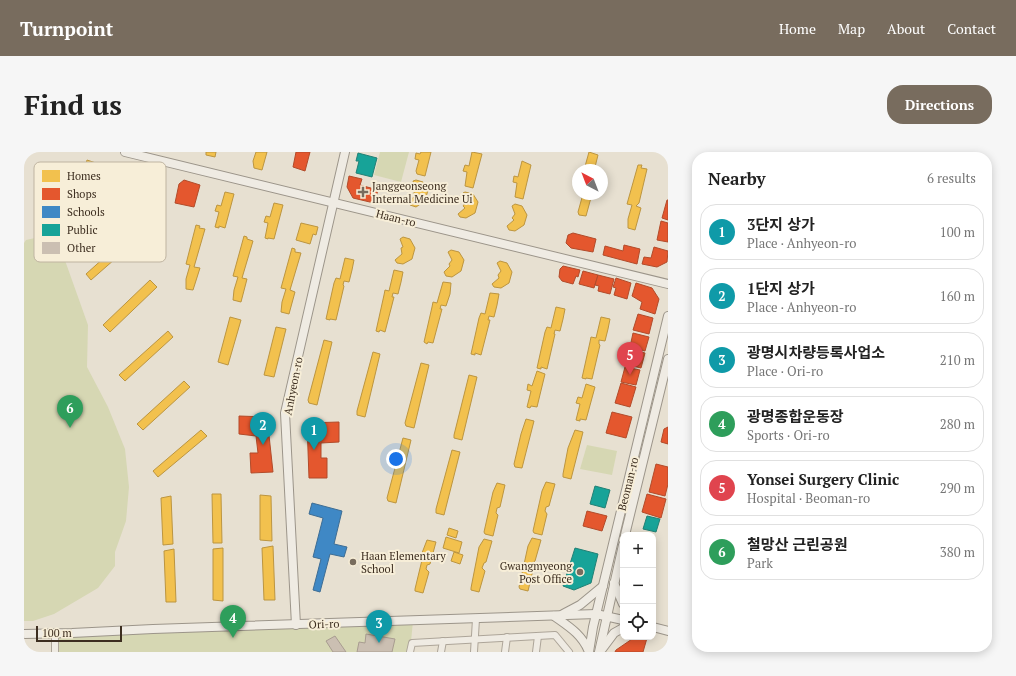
<!DOCTYPE html>
<html lang="en">
<head>
<meta charset="utf-8">
<style>
  :root { --surface:#fff; --page:#f6f6f6; --text:#222; --muted:#767676; --line:#e0e0e0; --accent:#786c5e }
  body { margin:0; font-family:"PT Serif","Noto Sans KR",serif; background:var(--page); color:var(--text) }
  .controls { position:absolute; right:12px; bottom:12px; display:grid; overflow:hidden; border-radius:8px; box-shadow:0 2px 10px #0003 }
  .controls button { width:36px; height:36px; display:grid; place-items:center; padding:0; border:0; border-bottom:1px solid var(--line); background:var(--surface); color:var(--text); font:20px sans-serif }
  .compass { position:absolute; left:548px; top:12px; width:36px; height:36px; border-radius:50%; background:var(--surface); box-shadow:0 2px 10px #0003; rotate:318deg }
  .scale { position:absolute; left:12px; bottom:10px; width:86px; box-sizing:border-box; padding-left:4px; border:2px solid #3d2e20; border-top:0; font-size:11px; line-height:14px; white-space:nowrap; color:#3d2e20; -webkit-text-stroke:3px #f7eed8; paint-order:stroke }
  .you { position:absolute; left:372px; top:307px; width:14px; height:14px; margin:-10px; border:3px solid #fff; border-radius:50%; background:#1a73e8; box-shadow:0 0 0 6px #1a73e833 }
  .badge { display:grid; place-items:center; width:26px; height:26px; border-radius:50%; background:var(--accent); color:#fff; font-size:13px; font-weight:700 }
  .pin { position:absolute; translate:-50% -33px; filter:drop-shadow(0 1px 2px #0008) }
  .pin::after { content:''; position:absolute; top:21px; width:14px; height:12px; background:inherit; clip-path:polygon(0 0,100% 0,50% 100%) }
  .list { margin:0; padding:0; list-style:none }
  h2 { display:flex; justify-content:space-between; align-items:center; height:52px; margin:0; padding:0 16px; font-size:17px }
  h2 small { font-size:13px; font-weight:400; color:var(--muted) }
  .list li { display:grid; grid-template-columns:26px 1fr auto; gap:12px; align-items:center; box-sizing:border-box; height:56px; margin:0 8px 8px; padding:0 8px; border:1px solid var(--line); border-radius:16px }
  .list b { display:block; font-size:15px; white-space:nowrap }
  .list p { margin:0; font-size:13px; white-space:nowrap; color:var(--muted) }
  .list em { font-size:13px; font-style:normal; color:var(--muted) }
  .icon { flex:none; width:22px; height:22px; fill:none; stroke:currentColor; stroke-width:2; stroke-linecap:round; stroke-linejoin:round }
  .map { position:relative; flex:none; width:644px; height:500px; overflow:hidden; border-radius:16px }
  header { display:flex; align-items:center; gap:24px; box-sizing:border-box; height:56px; padding:0 20px; background:var(--accent); color:#fff }
  header strong { font-size:19px }
  nav { display:flex; gap:22px; margin-inline-start:auto; font-size:14px }
  .intro { display:flex; align-items:center; justify-content:space-between; box-sizing:border-box; height:96px; padding:0 24px }
  h1 { margin:0; font-size:28px }
  .button { padding:10px 18px; border-radius:16px; background:var(--accent); color:#fff; font-size:14px; font-weight:700 }
  main { display:flex; gap:24px; padding:0 24px }
  aside { flex:1; background:var(--surface); border-radius:16px; box-shadow:0 2px 10px #0003 }
  .map>svg:first-child { display:block }
  .green { fill:#d6d7b3 }
  .homes { fill:#f2c14e; stroke:#bc9540 }
  .shops { fill:#e4572e; stroke:#b24b2a }
  .schools { fill:#3f88c5; stroke:#3e6d94 }
  .public { fill:#17a398; stroke:#228074 }
  .building { fill:#cbbfb2; stroke:#a89c90 }
  .lines { fill:none; stroke-linecap:round; stroke-linejoin:round }
  .street-casing { stroke:#ada599; stroke-width:8 }
  .secondary-casing { stroke:#9c958a; stroke-width:10 }
  .street { stroke:#efebe3; stroke-width:6 }
  .secondary { stroke:#efebe3; stroke-width:8 }
  .poi-dot { fill:#786c5e; stroke:#f7eed8; stroke-width:1.5 }
  .labels { text-anchor:middle; stroke-width:4; stroke-linejoin:round; paint-order:stroke }
  .poi-label { font-size:11px; fill:#3d2e20; stroke:#f7eed8; text-anchor:start }
  .street-label { font-size:11px; fill:#3d2e20; stroke:#f7eed8 }
  .key { fill:#f7eed8; stroke:#bfb4a1; stroke-width:1 }
  .key-label { font-size:11px; fill:#3d2e20 }
</style>
</head>
<body>
<header>
<strong>Turnpoint</strong>
<nav><a>Home</a><a>Map</a><a>About</a><a>Contact</a></nav>
</header>
<div class="intro"><h1>Find us</h1><a class="button">Directions</a></div>
<main>
<div class="map">
<svg width="644" height="500" viewBox="0 0 644 500">
  <rect width="100%" height="100%" fill="#e7e0d1"/>
  <g class="green">
    <polygon points="356,0 385,0 377,30 350,23"/>
    <polygon points="11,86 38,100 64,173 63,215 84,255 101,297 105,335 102,369 91,400 91,414 74,436 30,462 9,469 0,469 0,91 2,88"/>
    <polygon points="563,293 593,299 588,323 556,317"/>
    <polygon points="389,469 386,500 31,500 31,482"/>
  </g>
  <g class="homes">
    <polygon points="182,0 192,0 191,5 182,3"/>
    <polygon points="232,0 243,0 238,18 230,16 229,9"/>
    <polygon points="397,0 407,0 401,24 393,22 392,19 395,8 391,7 392,1 396,2"/>
    <polygon points="448,0 458,2 449,36 441,34 443,20 439,19 441,13 445,14"/>
    <polygon points="565,0 574,3 571,15 569,18 560,18"/>
    <polygon points="63,8 72,11 64,40 68,41 62,66 57,65 57,67 52,66 59,39 55,38"/>
    <polygon points="498,9 507,13 499,47 491,45 493,31 489,30 490,24 494,25"/>
    <polygon points="614,13 618,13 617,16 623,17 615,51 612,54 617,56 611,78 604,76 604,67 608,53 603,52"/>
    <polygon points="392,28 399,30 404,38 401,49 392,55 386,53 384,50 391,44 389,42 392,38 389,29"/>
    <polygon points="201,40 210,42 201,76 195,74 195,76 191,75 195,60 191,59 193,53 197,54"/>
    <polygon points="441,40 449,42 454,50 451,61 442,66 436,65 434,62 441,56 439,54 442,50 439,41"/>
    <polygon points="559,42 568,42 562,64 555,63 554,60"/>
    <polygon points="250,51 259,53 250,87 244,86 244,87 241,86 244,71 240,70 242,64 246,65"/>
    <polygon points="491,52 498,54 503,63 500,73 491,79 485,78 483,74 490,68 488,66 491,62 488,54"/>
    <polygon points="277,71 294,75 292,83 289,82 286,92 272,88"/>
    <polygon points="172,73 176,74 175,76 181,77 170,115 176,116 169,138 162,137 162,127 166,113 162,112"/>
    <polygon points="220,84 223,85 223,87 229,89 218,126 223,127 217,150 209,148 210,138 214,125 209,124"/>
    <polygon points="379,85 386,87 391,96 388,107 379,112 373,111 371,108 378,102 377,96 379,95 376,87"/>
    <polygon points="101,87 107,93 67,128 62,122"/>
    <polygon points="268,96 271,97 271,100 277,101 266,138 271,140 265,162 257,160 258,150 262,137 257,136"/>
    <polygon points="427,98 435,100 440,108 437,119 428,125 422,124 420,120 426,114 425,112 428,108 424,100"/>
    <polygon points="321,106 330,108 328,118 325,130 320,129 319,133 320,134 312,168 306,167 306,168 302,167 310,131 312,126 316,127"/>
    <polygon points="476,109 483,111 488,120 485,131 477,136 470,135 468,132 475,126 474,123 477,119 473,111"/>
    <polygon points="370,118 379,120 377,130 374,142 369,141 368,145 370,145 361,180 356,178 355,180 352,179 360,143 361,138 365,139"/>
    <polygon points="126,128 133,135 86,180 79,173"/>
    <polygon points="419,130 427,131 426,142 422,154 417,153 416,157 418,157 409,191 404,190 403,192 400,190 408,155 409,150 413,151"/>
    <polygon points="466,141 475,142 473,153 470,165 465,164 464,168 466,168 457,203 451,201 451,203 447,202 455,166 457,161 461,162"/>
    <polygon points="532,155 541,157 539,167 536,179 531,178 530,182 531,182 523,217 517,215 517,217 513,216 521,180 523,175 527,176"/>
    <polygon points="206,165 217,168 204,213 194,210"/>
    <polygon points="577,165 586,167 584,177 581,189 575,188 575,192 576,193 568,227 562,226 562,227 558,226 566,190 567,185 572,186"/>
    <polygon points="252,175 262,177 250,225 240,223"/>
    <polygon points="144,179 149,185 101,229 95,223"/>
    <polygon points="300,188 308,190 293,253 285,251 284,248"/>
    <polygon points="349,200 356,202 341,265 333,263 333,259"/>
    <polygon points="397,211 405,213 390,276 382,274 381,271"/>
    <polygon points="513,219 521,222 513,255 507,254 506,256 503,255 507,239 503,238 504,232 508,234"/>
    <polygon points="445,223 453,225 438,288 430,286 430,283"/>
    <polygon points="160,229 166,235 119,278 113,272"/>
    <polygon points="562,232 571,235 562,268 556,267 556,269 552,268 556,252 552,251 554,245 558,246"/>
    <polygon points="502,267 510,269 498,316 491,315 490,312 497,282"/>
    <polygon points="177,278 183,284 134,325 129,319"/>
    <polygon points="551,278 559,280 547,327 539,325 539,322 544,296"/>
    <polygon points="379,286 387,288 372,351 364,349 363,346"/>
    <polygon points="428,298 436,300 420,363 412,361 412,357"/>
    <polygon points="522,330 531,332 525,354 522,355 521,359 523,362 518,383 510,381 509,379 518,339"/>
    <polygon points="473,331 481,333 476,355 473,356 472,361 474,363 469,384 461,382 460,380 469,340"/>
    <polygon points="188,342 197,342 198,391 189,391"/>
    <polygon points="236,343 247,344 248,389 236,388"/>
    <polygon points="147,344 149,392 139,393 137,346"/>
    <polygon points="425,376 434,379 432,386 423,383"/>
    <polygon points="422,385 438,390 435,401 419,396"/>
    <polygon points="508,386 517,388 511,409 508,411 507,415 509,418 504,439 496,437 495,435 504,394"/>
    <polygon points="460,387 468,389 462,410 460,411 458,416 461,419 455,440 447,438 447,436 455,395"/>
    <polygon points="403,388 412,390 406,412 403,413 402,417 405,420 399,441 391,439 391,437 398,408 398,401"/>
    <polygon points="249,394 251,448 240,448 238,396"/>
    <polygon points="199,396 199,449 189,448 189,397"/>
    <polygon points="150,397 152,450 142,450 140,399"/>
    <polygon points="430,400 439,403 436,412 427,409"/>
  </g>
  <g class="shops">
    <polygon points="272,0 286,0 281,19 269,15"/>
    <polygon points="325,24 338,27 336,33 354,38 350,51 329,46 323,35"/>
    <polygon points="160,28 176,33 170,55 151,51 155,32"/>
    <polygon points="643,48 644,48 644,68 638,66"/>
    <polygon points="637,69 644,71 644,90 633,88"/>
    <polygon points="549,81 572,87 569,100 547,96 542,91 544,83"/>
    <polygon points="600,93 616,97 613,112 579,103 581,94 599,99"/>
    <polygon points="630,95 644,99 643,110 633,115 618,112 620,105 627,106"/>
    <polygon points="539,114 556,118 554,125 552,124 549,132 538,129 535,125 536,117"/>
    <polygon points="559,119 574,123 570,136 555,132"/>
    <polygon points="574,123 590,127 586,142 574,139 575,134 571,133"/>
    <polygon points="592,126 607,131 603,147 590,143 592,136 589,135"/>
    <polygon points="612,131 628,136 635,147 631,162 616,157 618,150 608,144"/>
    <polygon points="614,162 629,166 625,182 609,178"/>
    <polygon points="609,181 625,185 621,199 606,195"/>
    <polygon points="605,197 621,201 617,216 601,212"/>
    <polygon points="601,215 616,218 612,233 597,230"/>
    <polygon points="597,231 612,235 606,255 591,251"/>
    <polygon points="588,260 608,265 602,286 582,281"/>
    <polygon points="215,264 243,265 249,320 227,321 226,301 234,301 232,284 215,282"/>
    <polygon points="315,270 315,290 297,291 297,306 303,306 303,326 285,326 283,271"/>
    <polygon points="644,275 644,292 637,290 640,277"/>
    <polygon points="632,312 644,315 644,332 641,344 625,340"/>
    <polygon points="623,342 642,347 637,366 618,360"/>
    <polygon points="563,359 583,364 578,379 559,374"/>
    <polygon points="611,485 623,486 619,500 591,500 592,498"/>
  </g>
  <polygon class="schools" points="288,351 318,359 310,392 323,395 320,405 306,402 296,440 289,438 297,407 289,405 299,366 285,362"/>
  <g class="public">
    <polygon points="334,1 353,6 348,25 332,21 335,9 332,9"/>
    <polygon points="571,334 586,338 581,356 566,352"/>
    <polygon points="623,364 636,367 632,380 619,377"/>
    <polygon points="551,396 574,402 567,431 550,438 539,434"/>
  </g>
  <g class="building">
    <polygon points="342,482 371,487 368,500 333,500 335,490 341,491"/>
    <polygon points="311,484 322,500 309,500 302,489"/>
  </g>
  <g class="lines">
    <g class="street-casing">
      <g id="street">
        <polyline points="31,482 31,500"/>
        <polyline points="386,500 388,491 531,483 545,500"/>
        <polyline points="417,500 419,489"/>
        <polyline points="450,500 452,467"/>
        <polyline points="481,500 483,485"/>
        <polyline points="512,500 514,484"/>
      </g>
    </g>
    <g class="secondary-casing">
      <g id="secondary">
        <polyline points="101,0 644,132"/>
        <polyline points="601,383 644,207"/>
        <polyline points="590,431 599,452"/>
        <polyline points="539,462 556,453 579,434"/>
        <path d="M530,464c14,10 28,18 35,36"/>
        <polyline points="272,473 261,261 321,0"/>
        <polyline points="629,475 644,479"/>
        <polyline points="0,482 48,481 129,477 572,462 599,468"/>
        <polyline points="578,497 590,481 599,476"/>
        <polyline points="565,500 569,475 644,164"/>
        <polyline points="575,500 599,393"/>
      </g>
    </g>
    <use href="#street" class="street"/>
    <use href="#secondary" class="secondary"/>
  </g>
  <g class="poi-dot">
    <path d="M337 34h4v4h4v4h-4v4h-4v-4h-4v-4h4z"/>
    <circle cx="329" cy="410" r="4"/>
    <circle cx="556" cy="420" r="4"/>
  </g>
  <g class="labels">
    <g class="poi-label">
      <text x="348" y="38">Janggeonseong<tspan x="348" dy="13">Internal Medicine Ui</tspan></text>
      <text x="337" y="408">Haan Elementary<tspan x="337" dy="13">School</tspan></text>
      <text x="548" y="418" text-anchor="end">Gwangmyeong<tspan x="548" dy="13">Post Office</tspan></text>
    </g>
    <g class="street-label">
      <text transform="translate(372 66) rotate(14)" y="4">Haan-ro</text>
      <text transform="translate(269 234) rotate(-79)" y="4">Anhyeon-ro</text>
      <text transform="translate(604 332) rotate(-76)" y="4">Beoman-ro</text>
      <text transform="translate(300 472) rotate(-2)" y="4">Ori-ro</text>
    </g>
  </g>
  <rect x="10" y="10" width="132" height="100" rx="6" class="key"/>
  <rect x="18" y="18" width="18" height="12" fill="#f2c14e"/>
  <rect x="18" y="36" width="18" height="12" fill="#e4572e"/>
  <rect x="18" y="54" width="18" height="12" fill="#3f88c5"/>
  <rect x="18" y="72" width="18" height="12" fill="#17a398"/>
  <rect x="18" y="90" width="18" height="12" fill="#cbbfb2"/>
  <g class="key-label">
    <text x="43" y="28">Homes</text>
    <text x="43" y="46">Shops</text>
    <text x="43" y="64">Schools</text>
    <text x="43" y="82">Public</text>
    <text x="43" y="100">Other</text>
  </g>
</svg>
<div class="controls">
<button>+</button>
<button>−</button>
<button><svg class="icon" aria-label="locate" viewBox="0 0 24 24"><circle cx="12" cy="12" r="6"/><path d="M12 2v4M12 18v4M2 12h4M18 12h4"/></svg></button>
</div>
<svg class="compass" viewBox="-18 -18 36 36"><path d="M0-13l5 13h-10z" fill="#e53935"/><path d="M0 13l5-13h-10z" fill="#767676"/></svg>
<div class="scale">100 m</div>
<div class="you"></div>
<div class="pin badge" style="left:290px;top:298px;background:#0f9aa8">1</div>
<div class="pin badge" style="left:239px;top:293px;background:#0f9aa8">2</div>
<div class="pin badge" style="left:355px;top:491px;background:#0f9aa8">3</div>
<div class="pin badge" style="left:209px;top:486px;background:#2e9e5b">4</div>
<div class="pin badge" style="left:606px;top:223px;background:#e0444e">5</div>
<div class="pin badge" style="left:46px;top:276px;background:#2e9e5b">6</div>
</div>
<aside>
<h2>Nearby<small>6 results</small></h2>
<ul class="list">
<li><span class="badge" style="background:#0f9aa8">1</span><div><b>3단지 상가</b><p>Place · Anhyeon-ro</p></div><em>100 m</em></li>
<li><span class="badge" style="background:#0f9aa8">2</span><div><b>1단지 상가</b><p>Place · Anhyeon-ro</p></div><em>160 m</em></li>
<li><span class="badge" style="background:#0f9aa8">3</span><div><b>광명시차량등록사업소</b><p>Place · Ori-ro</p></div><em>210 m</em></li>
<li><span class="badge" style="background:#2e9e5b">4</span><div><b>광명종합운동장</b><p>Sports · Ori-ro</p></div><em>280 m</em></li>
<li><span class="badge" style="background:#e0444e">5</span><div><b>Yonsei Surgery Clinic</b><p>Hospital · Beoman-ro</p></div><em>290 m</em></li>
<li><span class="badge" style="background:#2e9e5b">6</span><div><b>철망산 근린공원</b><p>Park</p></div><em>380 m</em></li>
</ul>
</aside>
</main>
</body>
</html>
